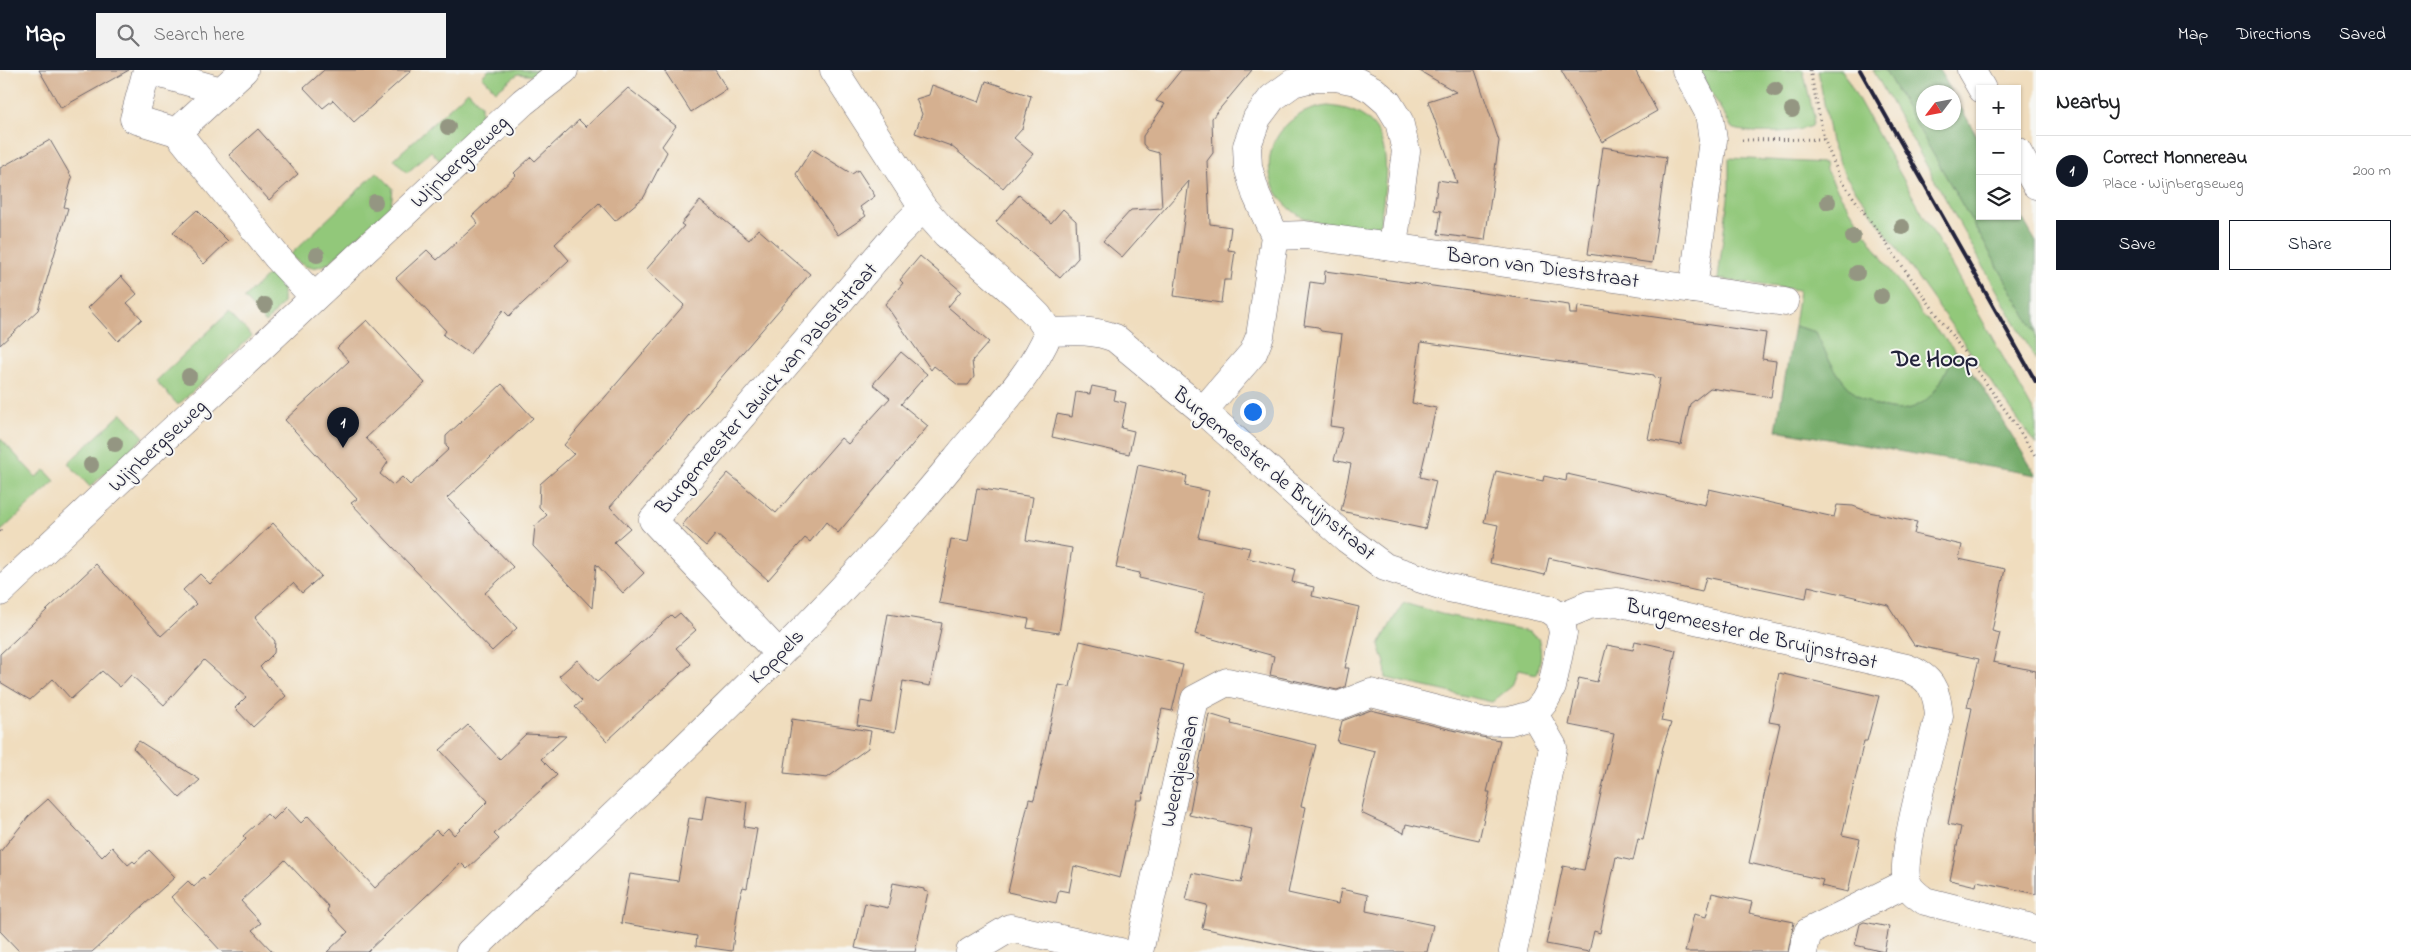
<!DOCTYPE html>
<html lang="en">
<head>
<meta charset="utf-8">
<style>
  :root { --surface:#fff; --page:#f2f2f2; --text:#202124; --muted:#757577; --line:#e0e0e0; --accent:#111827 }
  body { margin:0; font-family:"Indie Flower",sans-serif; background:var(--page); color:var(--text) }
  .controls { position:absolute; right:15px; top:15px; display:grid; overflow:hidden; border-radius:0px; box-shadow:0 1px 4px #0004 }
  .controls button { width:45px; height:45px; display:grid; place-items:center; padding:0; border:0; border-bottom:1px solid var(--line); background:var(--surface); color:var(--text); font:25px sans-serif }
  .compass { position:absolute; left:1916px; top:15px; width:45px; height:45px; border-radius:50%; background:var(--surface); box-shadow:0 1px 4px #0004; rotate:238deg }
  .you { position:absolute; left:1252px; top:341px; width:18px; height:18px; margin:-12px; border:4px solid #fff; border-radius:50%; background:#1a73e8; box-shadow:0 0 0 8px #1a73e833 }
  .badge { display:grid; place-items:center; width:32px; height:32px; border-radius:50%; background:var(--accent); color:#fff; font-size:16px; font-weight:700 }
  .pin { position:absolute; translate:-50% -41px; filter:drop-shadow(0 1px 2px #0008) }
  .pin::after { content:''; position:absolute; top:26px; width:18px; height:15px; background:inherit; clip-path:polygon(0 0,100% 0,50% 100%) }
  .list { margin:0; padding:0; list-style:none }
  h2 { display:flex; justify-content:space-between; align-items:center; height:65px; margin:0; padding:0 20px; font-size:21px }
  h2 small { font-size:16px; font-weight:400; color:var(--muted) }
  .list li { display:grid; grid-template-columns:32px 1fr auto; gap:15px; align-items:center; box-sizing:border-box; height:70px; padding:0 20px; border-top:1px solid var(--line) }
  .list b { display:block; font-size:19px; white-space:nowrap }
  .list p { margin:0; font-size:16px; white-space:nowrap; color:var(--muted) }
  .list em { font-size:16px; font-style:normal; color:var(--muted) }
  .actions { display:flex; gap:10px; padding:15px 20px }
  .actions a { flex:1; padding:11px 0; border:1px solid var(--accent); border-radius:0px; text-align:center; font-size:18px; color:var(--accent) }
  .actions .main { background:var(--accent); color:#fff }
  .icon { flex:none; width:28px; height:28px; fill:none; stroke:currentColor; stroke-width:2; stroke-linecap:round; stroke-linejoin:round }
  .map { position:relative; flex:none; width:2036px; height:882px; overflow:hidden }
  header { display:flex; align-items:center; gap:30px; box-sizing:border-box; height:70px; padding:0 25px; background:var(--accent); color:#fff }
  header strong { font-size:24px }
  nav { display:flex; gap:28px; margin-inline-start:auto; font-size:18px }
  .search { width:350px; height:45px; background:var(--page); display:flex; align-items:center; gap:12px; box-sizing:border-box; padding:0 18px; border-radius:0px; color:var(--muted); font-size:19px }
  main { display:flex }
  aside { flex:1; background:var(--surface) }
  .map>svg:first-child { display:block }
  .green { fill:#92c87a; stroke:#5a755a }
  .forest { fill:#75ac6a; stroke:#4c6752 }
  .building { fill:#d5b090 }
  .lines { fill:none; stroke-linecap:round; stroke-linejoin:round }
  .street-casing { stroke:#6a6369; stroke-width:29 }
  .secondary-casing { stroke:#6a6369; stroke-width:29 }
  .path { stroke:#6a6369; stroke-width:3; stroke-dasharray:1 4; stroke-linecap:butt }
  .street { stroke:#fff; stroke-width:28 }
  .secondary { stroke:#fff; stroke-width:28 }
  .rail { stroke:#22223b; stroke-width:4 }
  .tree { fill:#949682 }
  .labels { text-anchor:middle; stroke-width:4; stroke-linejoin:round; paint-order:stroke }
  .street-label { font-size:21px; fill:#22223b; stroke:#f6f6f2 }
  .quarter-label { font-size:24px; font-weight:bold; fill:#22223b; stroke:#f6f6f2 }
</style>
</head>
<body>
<header>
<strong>Map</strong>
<div class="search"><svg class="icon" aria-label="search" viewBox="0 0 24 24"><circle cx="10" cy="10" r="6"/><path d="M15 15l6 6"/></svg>Search here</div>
<nav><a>Map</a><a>Directions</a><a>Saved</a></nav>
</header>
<main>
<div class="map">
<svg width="2036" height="882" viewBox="0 0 2036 882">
  <rect width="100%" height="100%" fill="#f6f6f2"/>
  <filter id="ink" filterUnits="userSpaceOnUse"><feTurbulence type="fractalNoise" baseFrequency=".02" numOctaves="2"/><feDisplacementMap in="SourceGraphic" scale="10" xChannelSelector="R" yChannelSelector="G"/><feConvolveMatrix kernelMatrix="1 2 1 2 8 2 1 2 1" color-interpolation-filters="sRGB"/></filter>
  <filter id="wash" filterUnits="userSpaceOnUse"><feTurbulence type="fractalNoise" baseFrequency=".0096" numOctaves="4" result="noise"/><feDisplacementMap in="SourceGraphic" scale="20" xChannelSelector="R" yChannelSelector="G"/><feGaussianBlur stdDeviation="1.12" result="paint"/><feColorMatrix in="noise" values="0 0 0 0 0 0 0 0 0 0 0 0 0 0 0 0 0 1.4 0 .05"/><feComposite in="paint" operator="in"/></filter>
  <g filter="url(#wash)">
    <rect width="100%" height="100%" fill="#f0ddbe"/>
    <g class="green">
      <polygon points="489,0 537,0 540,3 536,6 518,4 496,21 482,6"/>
      <path d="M1698,0h105l11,47 -2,9c-15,7 -64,9 -80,2z"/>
      <polygon points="1818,0 1842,0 2036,346 2036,375 1845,105 1831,72"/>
      <polygon points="1873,0 1885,0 2036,263 2036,290"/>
      <polygon points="468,21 481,35 481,52 440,91 431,81 407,103 394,89"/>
      <path d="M1328,36c76,6 57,74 51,125 -25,-3 -66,-4 -86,-20 -46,-37 -20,-100 35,-105z"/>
      <path d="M1729,88l96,5 1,7 15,26 47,71 32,45 36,39c-7,14 -13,29 -22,41 -12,14 -26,20 -44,17 -41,-6 -59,-43 -74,-77l-22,-6 5,-36 -81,-11 11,-89z"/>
      <path d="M377,102l16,16 -2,18 -62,57c-18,8 -25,5 -39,-8z"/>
      <polygon points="272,201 283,215 283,233 266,253 244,228"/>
      <polygon points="229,242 252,266 178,335 156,311"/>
      <polygon points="122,343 144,367 90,417 68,393"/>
      <polygon points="0,368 36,407 45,400 55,411 0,462"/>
      <path d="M1404,533l37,11 88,18 9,6c4,13 3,23 -1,36l-19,-4 -6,16 -20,16 -106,-24 -1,-15 -6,-18c4,-7 21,-39 25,-42z"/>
    </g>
    <g class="forest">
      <polygon points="1885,0 1939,0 1952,22 1924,22 1924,52 1954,52 1954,25 1980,72 1980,146 2017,146 2017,139 2036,172 2036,263"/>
      <path d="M1794,256l22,6c15,34 33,71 74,77 18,3 32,-3 44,-17 9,-12 15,-27 22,-41l24,32 56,92 -260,-45z"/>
    </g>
    <g id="blocks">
      <g class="building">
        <polygon points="39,0 129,0 61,38"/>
        <polygon points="324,0 412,0 354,52 333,30 323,38 304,18"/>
        <polygon points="664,0 715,0 727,19 691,42"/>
        <polygon points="1181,0 1252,0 1212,48 1213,83 1207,91 1210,154 1231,157 1228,180 1235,181 1231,210 1224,210 1221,233 1174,226 1189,111 1122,187 1103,171 1131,140 1162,138 1159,83 1148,80 1143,74 1143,66 1165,34 1156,31"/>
        <polygon points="1418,0 1475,0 1499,71 1485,170 1438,164 1441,141 1434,140 1438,110 1457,113 1428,31 1456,22"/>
        <polygon points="1561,0 1635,0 1657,41 1602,72"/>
        <polygon points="986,11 1031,26 1022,59 1014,68 1033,84 1003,118 951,76 915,63 922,44 916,29 929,25 932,15 979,32"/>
        <polygon points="628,18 676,56 662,76 667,82 644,127 615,151 599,133 555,174 569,190 509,246 503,240 470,284 443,265 446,261 396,208 427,180 437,190 478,153 472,146 516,105 514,103 531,87 535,91 579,50 586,57"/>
        <polygon points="258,59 298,104 269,130 229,85"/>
        <polygon points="50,70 72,108 64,137 68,138 38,240 0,275 0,98"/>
        <polygon points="1603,77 1666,87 1652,193 1588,184"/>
        <polygon points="812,79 852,104 858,100 875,126 860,137 866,146 838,165 796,104"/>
        <polygon points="1019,125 1051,153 1063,139 1076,151 1078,188 1060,208 996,152"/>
        <polygon points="700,131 749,170 758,159 810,204 610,437 630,458 614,472 644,503 623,523 596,494 592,538 533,476 535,456 547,445 539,437 540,414 574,384 564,375 684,235 646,200 684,156 681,154"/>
        <polygon points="197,140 228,171 204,194 173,162"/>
        <polygon points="920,186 961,221 948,237 989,272 972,291 974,307 968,315 958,315 934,296 931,300 885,234 903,213 900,210"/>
        <polygon points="1325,201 1569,235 1570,244 1577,244 1578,236 1766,263 1762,289 1776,291 1771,327 1710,318 1690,334 1681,375 1648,369 1660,308 1654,307 1654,305 1421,272 1412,333 1436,338 1420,407 1436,411 1425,459 1341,441 1351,394 1334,390 1343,358 1330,356 1342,264 1321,261 1318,257 1304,255 1310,212 1324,214"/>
        <polygon points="121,206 137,224 127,233 142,249 118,271 88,238"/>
        <polygon points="367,250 425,313 366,368 388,392 380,404 393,415 402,407 410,415 449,379 446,376 446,366 502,314 533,348 447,428 513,497 485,523 517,558 492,581 351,433 357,429 285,350 349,291 337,278"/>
        <polygon points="901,282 927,304 901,334 928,356 838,463 826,452 810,472 805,468 768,510 716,464 706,476 682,455 728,403 776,443 841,368 848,374 890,328 873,314"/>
        <polygon points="1092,316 1116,321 1114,330 1126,333 1121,358 1134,361 1129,384 1052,367 1057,344 1072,347 1076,322 1090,324"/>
        <polygon points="1138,395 1187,406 1185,416 1209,421 1198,467 1250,478 1247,488 1295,499 1292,512 1314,517 1312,526 1359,537 1345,598 1349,598 1345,617 1337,620 1270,605 1274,586 1195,564 1205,523 1139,508 1140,503 1116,498"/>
        <polygon points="1496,401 1543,411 1544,406 1566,411 1567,404 1705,435 1709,419 1834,447 1837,435 1853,436 1869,442 1917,452 1914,464 1962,475 1959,489 2005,499 1992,561 2000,563 1993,592 2036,601 2036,824 1977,811 1976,816 1950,810 1961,757 1948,754 1972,638 1967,637 1979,589 1914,575 1888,535 1808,516 1806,528 1706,507 1702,522 1549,488 1545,505 1490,493 1498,455 1484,452"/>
        <polygon points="977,418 1033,427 1026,470 1072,478 1059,563 1027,558 1029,549 939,533 951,469 968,472"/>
        <polygon points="273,453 321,506 302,523 293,513 255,547 275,571 274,583 260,597 286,626 253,657 235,638 246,627 204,590 164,635 131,605 120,617 102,601 71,629 53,609 30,630 0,612 0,584 96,494 161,566 196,534 183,520 200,504 210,514"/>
        <polygon points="680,543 696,560 676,578 691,594 607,671 575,637 582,631 559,606 577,590 597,612 671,545 674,548"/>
        <polygon points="888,544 942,553 930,616 903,611 895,662 857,655 861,631 872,633"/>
        <polygon points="1080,571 1183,595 1172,641 1162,639 1142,730 1137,730 1120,808 1074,796 1069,822 1059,820 1056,833 1008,822 1029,729 1034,730 1059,615 1070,617"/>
        <polygon points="1635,571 1676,580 1661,651 1671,653 1663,677 1643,770 1638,769 1633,791 1616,787 1600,863 1594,861 1589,882 1546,874 1563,796 1584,800 1614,664 1569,655 1579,608 1597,612 1607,575 1633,580"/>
        <polygon points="1779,603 1879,626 1867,671 1864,671 1842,765 1860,769 1848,822 1821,816 1823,810 1749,793 1780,654 1769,652"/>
        <polygon points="1371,640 1481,667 1500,670 1487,722 1490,722 1479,770 1406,754 1404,763 1361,743 1375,681 1337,672 1342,651"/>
        <polygon points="1209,644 1232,651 1231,654 1316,675 1301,736 1306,737 1288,823 1338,834 1341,819 1368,825 1366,841 1433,855 1427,882 1316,882 1202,858 1207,835 1186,830 1192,803 1241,813 1252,759 1189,745"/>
        <polygon points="792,649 871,661 868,678 827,708 784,703"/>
        <polygon points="468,655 500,689 526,664 566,666 541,689 557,705 494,764 499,769 467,799 461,793 367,882 327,882 348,862 327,840 329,837 285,790 241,831 261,853 252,860 273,882 222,882 171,827 188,811 194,817 203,807 205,809 246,769 243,766 267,744 273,750 286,737 301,753 308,746 375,818 436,760 441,765 448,758 454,765 488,731 440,680"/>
        <polygon points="139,671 200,710 180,728 133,678"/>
        <polygon points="706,725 747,732 744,757 757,759 747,818 743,817 739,830 732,881 696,876 697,866 621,853 630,804 678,811 689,748 702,750"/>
        <polygon points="48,729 102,787 112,777 128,795 133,791 135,793 149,780 175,807 92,882 20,882 0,861 0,782 28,747"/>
        <polygon points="893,813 924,819 924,821 928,822 915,882 874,882 855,878 865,833 888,838"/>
        <polygon points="1712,823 1752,832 1749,843 1794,852 1788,882 1685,882 1694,844 1706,847"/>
        <polygon points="1864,852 1889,857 1884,882 1855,875 1860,854"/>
      </g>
    </g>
  </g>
  <g filter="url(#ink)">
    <use href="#blocks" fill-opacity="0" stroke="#6a6369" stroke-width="1"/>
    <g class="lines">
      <g class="street-casing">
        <g id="street">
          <polyline points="834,0 923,138 946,164 1021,229 1038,246 1049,262"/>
          <polyline points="1971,0 1982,19"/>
          <polyline points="221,21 147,0 134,49 177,62 244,0"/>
          <polyline points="177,62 277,187 314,227"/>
          <polyline points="2017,81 2036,115"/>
          <polyline points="1275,166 1305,165 1693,219 1713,70 1709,43 1686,0"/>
          <polyline points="1693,219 1785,232"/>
          <path d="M1049,262c23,-1 44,-3 66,6l88,73 144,128 38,28 64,21 100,21 11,8 29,-12 28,-3 289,66c25,9 31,22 33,48 -8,32 -40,140 -32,166 3,9 11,14 18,19l111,28"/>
          <polyline points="1203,341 1253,283 1260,266 1275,166 1256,124 1248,97 1247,76 1257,48 1272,28 1293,13 1316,7 1336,7 1356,11 1373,20 1388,33 1399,51 1406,81 1393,176"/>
          <polyline points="779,584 653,450 897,164 923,138"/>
          <path d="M470,882c167,-160 340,-314 486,-493 30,-38 76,-83 93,-127"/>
          <polyline points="970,882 1010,858 1120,882"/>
          <polyline points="1139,882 1195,629 1227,612 1338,636 1371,623 1485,652 1510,651 1534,644 1544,632 1552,617 1563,563 1560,547"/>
          <polyline points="1513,882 1553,677 1534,644"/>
          <polyline points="1803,882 1808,862 1907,813"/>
        </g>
      </g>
      <g class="secondary-casing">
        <polyline id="secondary" points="0,522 523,32 564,0"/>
      </g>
      <g class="path">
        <polyline points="1810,0 1824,69 1841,110 2013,351 2036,387"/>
        <polyline points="1742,70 1824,69"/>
        <polyline points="0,461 3,465"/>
      </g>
      <use href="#street" class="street"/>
      <use href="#secondary" class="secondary"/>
      <polyline class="rail" points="1860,0 2036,312"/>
    </g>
    <g class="tree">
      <circle cx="1775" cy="19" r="8"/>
      <circle cx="1792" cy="40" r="8"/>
      <circle cx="448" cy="57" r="8"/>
      <circle cx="375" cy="132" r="8"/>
      <circle cx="1828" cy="132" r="8"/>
      <circle cx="1902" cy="157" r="8"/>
      <circle cx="1853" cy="167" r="8"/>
      <circle cx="317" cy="185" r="8"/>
      <circle cx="1857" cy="203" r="8"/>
      <circle cx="1881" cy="226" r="8"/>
      <circle cx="265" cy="235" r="8"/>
      <circle cx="189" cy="306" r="8"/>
      <circle cx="115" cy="374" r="8"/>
      <circle cx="91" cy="395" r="8"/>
    </g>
  </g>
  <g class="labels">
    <g class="street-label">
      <text transform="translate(459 91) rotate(-43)" y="7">Wijnbergseweg</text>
      <text transform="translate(1543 197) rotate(8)" y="7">Baron van Dieststraat</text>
      <text transform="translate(766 318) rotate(-49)" y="7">Burgemeester Lawick van Pabststraat</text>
      <text transform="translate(157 375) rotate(-43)" y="7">Wijnbergseweg</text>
      <text transform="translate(1275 403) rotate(40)" y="7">Burgemeester de Bruijnstraat</text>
      <text transform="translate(1752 563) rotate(13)" y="7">Burgemeester de Bruijnstraat</text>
      <text transform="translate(776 586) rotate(-45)" y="7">Koppels</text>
      <text transform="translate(1179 701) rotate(-77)" y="7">Weerdjeslaan</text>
    </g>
    <g class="quarter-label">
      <text x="1935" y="296">De Hoop</text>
    </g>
  </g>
</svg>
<div class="controls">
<button>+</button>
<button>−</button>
<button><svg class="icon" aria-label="layers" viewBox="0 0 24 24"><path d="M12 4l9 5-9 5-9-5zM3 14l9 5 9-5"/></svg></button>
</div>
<svg class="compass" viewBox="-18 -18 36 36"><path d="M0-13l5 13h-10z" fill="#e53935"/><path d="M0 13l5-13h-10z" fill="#757577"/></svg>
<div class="you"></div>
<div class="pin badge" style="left:343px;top:378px">1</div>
</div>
<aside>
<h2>Nearby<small></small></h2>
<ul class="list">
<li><span class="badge">1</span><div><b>Correct Monnereau</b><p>Place · Wijnbergseweg</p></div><em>200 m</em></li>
</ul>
<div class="actions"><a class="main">Save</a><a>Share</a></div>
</aside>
</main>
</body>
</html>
